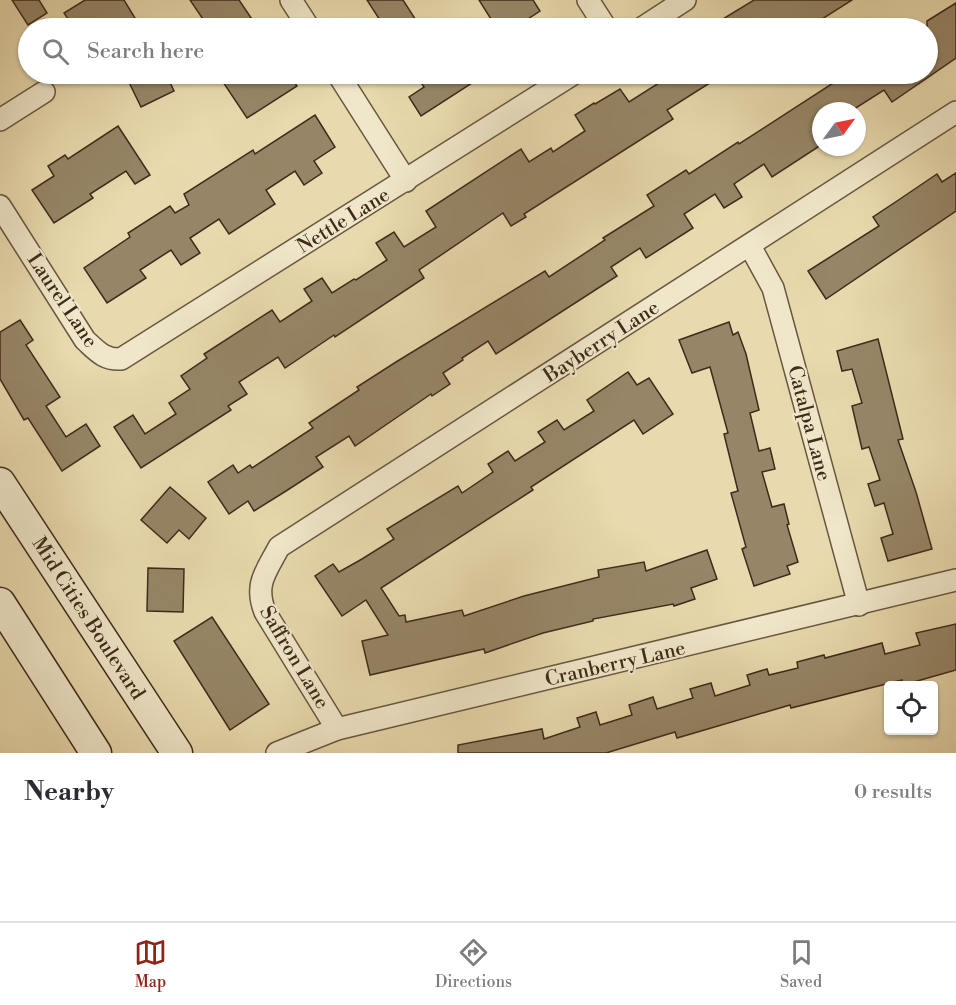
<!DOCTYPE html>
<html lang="en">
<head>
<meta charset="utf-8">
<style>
  :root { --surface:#fff; --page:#f2f2f3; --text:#2b2b33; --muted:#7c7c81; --line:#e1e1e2; --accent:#8f2418 }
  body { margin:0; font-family:"Libre Bodoni",serif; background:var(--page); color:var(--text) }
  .controls { position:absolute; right:18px; bottom:18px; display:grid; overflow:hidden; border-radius:6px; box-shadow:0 2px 4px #0004 }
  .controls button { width:54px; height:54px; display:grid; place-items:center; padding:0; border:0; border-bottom:2px solid var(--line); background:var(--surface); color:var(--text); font:30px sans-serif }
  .compass { position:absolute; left:812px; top:102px; width:54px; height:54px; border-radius:50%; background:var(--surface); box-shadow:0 2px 4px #0004; rotate:57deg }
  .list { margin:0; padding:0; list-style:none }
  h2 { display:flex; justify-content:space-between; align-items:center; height:78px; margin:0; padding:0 24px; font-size:26px }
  h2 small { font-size:20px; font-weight:400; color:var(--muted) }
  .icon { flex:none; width:33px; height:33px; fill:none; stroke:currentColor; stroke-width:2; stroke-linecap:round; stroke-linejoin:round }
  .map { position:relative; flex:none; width:956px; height:753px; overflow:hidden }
  .search { position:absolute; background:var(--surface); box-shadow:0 2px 4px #0004; left:18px; right:18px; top:18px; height:66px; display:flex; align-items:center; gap:15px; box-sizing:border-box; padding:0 21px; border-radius:33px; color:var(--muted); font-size:22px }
  .sheet { height:168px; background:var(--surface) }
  nav { display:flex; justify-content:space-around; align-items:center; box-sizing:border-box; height:84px; border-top:2px solid var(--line); background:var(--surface); font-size:16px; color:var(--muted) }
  nav a { display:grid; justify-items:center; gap:3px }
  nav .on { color:var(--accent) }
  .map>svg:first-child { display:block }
  .building { fill:#968667; stroke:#3e2b1b; stroke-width:1.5 }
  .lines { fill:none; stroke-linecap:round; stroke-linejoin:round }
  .street-casing { stroke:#685740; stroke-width:24 }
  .secondary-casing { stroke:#3e2b1b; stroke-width:33 }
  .street { stroke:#f0e7ca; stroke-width:21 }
  .secondary { stroke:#f0e7ca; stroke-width:30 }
  .labels { text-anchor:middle; stroke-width:4.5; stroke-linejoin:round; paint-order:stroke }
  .street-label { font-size:20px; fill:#3e2b1b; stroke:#f0e7ca }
</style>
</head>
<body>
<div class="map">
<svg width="956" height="753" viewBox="0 0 956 753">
  <rect width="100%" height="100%" fill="#e8daae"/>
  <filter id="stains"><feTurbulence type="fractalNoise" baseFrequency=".00333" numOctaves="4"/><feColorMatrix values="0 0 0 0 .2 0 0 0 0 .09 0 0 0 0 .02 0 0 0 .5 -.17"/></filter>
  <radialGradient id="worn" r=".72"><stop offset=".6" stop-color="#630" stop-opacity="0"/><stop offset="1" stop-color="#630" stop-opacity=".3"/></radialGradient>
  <g class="building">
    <polygon points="12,0 39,0 47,13 28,25"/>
    <polygon points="85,0 124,0 138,23 129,28 74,28 64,13"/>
    <polygon points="190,0 239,0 258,28 209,28"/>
    <polygon points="367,0 403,0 421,28 385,28"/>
    <polygon points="479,0 533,0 540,11 528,19 535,28 476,28 491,19"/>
    <polygon points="754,0 852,0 808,28 708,28"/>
    <polygon points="956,3 956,58 892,102 884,90 851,111 821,111 821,145 772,177 764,164 734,184 742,197 724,208 715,194 684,214 693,228 646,258 640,248 611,267 617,276 496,354 488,341 462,358 463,360 443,373 450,384 432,396 431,394 355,446 349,436 316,457 323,467 286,491 254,511 248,501 229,514 208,482 233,465 238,473 250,465 252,468 313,428 309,423 359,390 357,387 396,362 545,271 549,277 605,240 603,238 654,206 647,195 686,170 689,174 738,142 739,144 847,74 927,74 927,21"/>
    <polygon points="125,74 166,74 174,91 141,107"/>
    <polygon points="230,74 289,74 297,86 247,118 221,79"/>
    <polygon points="415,74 486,74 421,116 409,97 424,87"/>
    <polygon points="673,74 724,74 667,110 673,119 524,214 526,217 511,226 503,213 419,270 424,278 335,337 334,335 285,368 278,357 239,382 247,394 228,406 231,410 141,468 114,427 133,415 145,434 176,414 169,403 190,389 181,376 207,358 204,354 272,310 280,322 312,301 304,289 322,278 332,293 354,279 356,280 387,260 376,243 394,232 404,247 436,227 426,211 521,149 529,162 551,148 553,152 585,131 575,115 594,103 595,104 620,89 629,102"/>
    <polygon points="315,115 335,147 314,161 322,173 304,185 295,171 266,190 275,204 229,234 219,219 190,238 200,253 181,265 171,250 140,270 146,278 107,303 84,268 130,237 128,233 170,206 175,213 189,205 184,194 253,150 255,154"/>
    <polygon points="118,126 150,175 135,184 126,171 90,194 93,198 54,223 32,190 54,176 48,166 65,155 68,159"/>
    <polygon points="956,173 956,211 826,299 808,271 879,226 873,217 897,201 937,174 942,182"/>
    <polygon points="20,320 33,340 26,345 60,397 46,406 66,437 86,424 100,446 62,471 28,418 24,420 0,379 0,332"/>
    <polygon points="729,322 733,335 738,332 746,354 759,410 750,413 759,451 770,448 775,469 762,472 772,507 784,504 789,524 787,525 798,562 787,566 790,574 754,586 742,549 746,547 731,493 738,491 724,434 728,433 710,367 692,373 679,340"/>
    <polygon points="878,339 903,439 898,440 916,492 932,549 888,561 881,538 893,534 884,503 875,506 868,484 880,480 869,447 862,449 852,406 862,403 852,369 842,371 837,351"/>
    <polygon points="628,372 637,385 649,378 673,414 643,434 634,420 531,487 533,490 381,588 399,616 405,615 406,622 462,610 464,616 524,596 599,577 598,570 644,562 646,571 707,550 717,579 691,588 695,599 674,606 673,604 593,619 593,621 543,633 485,653 484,649 370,675 362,641 388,635 366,600 342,616 315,576 333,564 339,572 362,559 394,539 387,529 458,486 462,493 493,472 488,464 508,451 515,461 545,442 538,432 557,420 564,430 594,411 587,400"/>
    <polygon points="170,487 206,518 189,539 179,530 167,543 141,520"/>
    <polygon points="148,568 184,569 183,612 147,611"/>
    <polygon points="212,617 269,704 230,730 174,641"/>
    <polygon points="956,624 956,670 903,685 902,680 791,708 790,705 677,738 675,732 606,753 458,753 458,745 542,729 544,739 580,727 577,718 596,712 600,725 632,715 629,705 653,697 657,709 693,698 690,689 711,683 715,696 750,685 747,675 767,669 769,675 798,668 797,662 824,655 825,658 882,643 885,654 920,645 916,633"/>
  </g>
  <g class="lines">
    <g class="street-casing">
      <g id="street">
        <polyline points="291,0 309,28"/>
        <polyline points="588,0 606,28"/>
        <polyline points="642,28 685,0"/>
        <polyline points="338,74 406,181"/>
        <polyline points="0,120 44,92"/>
        <path d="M0,206l85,134c12,11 19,20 36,19l452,-285"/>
        <polyline points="750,246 773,288 859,605"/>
        <path d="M337,729l-72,-117c-11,-28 1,-40 14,-65l677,-435"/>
        <polyline points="277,753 337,729 956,580"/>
      </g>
    </g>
    <g class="secondary-casing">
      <g id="secondary">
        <polyline points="0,483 177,753"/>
        <polyline points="0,603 96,753"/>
      </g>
    </g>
    <use href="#street" class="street"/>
    <use href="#secondary" class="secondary"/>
  </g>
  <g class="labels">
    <g class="street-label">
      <text transform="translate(343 220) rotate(-32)" y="7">Nettle Lane</text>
      <text transform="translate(63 300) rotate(56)" y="7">Laurel Lane</text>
      <text transform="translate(601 341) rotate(-33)" y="7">Bayberry Lane</text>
      <text transform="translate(810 423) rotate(75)" y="7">Catalpa Lane</text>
      <text transform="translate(89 618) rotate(57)" y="7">Mid Cities Boulevard</text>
      <text transform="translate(295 657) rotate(59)" y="7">Saffron Lane</text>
      <text transform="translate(615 663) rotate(-13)" y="7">Cranberry Lane</text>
    </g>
  </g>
  <rect width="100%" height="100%" filter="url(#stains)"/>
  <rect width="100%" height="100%" fill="url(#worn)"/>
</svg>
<div class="controls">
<button><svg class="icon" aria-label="locate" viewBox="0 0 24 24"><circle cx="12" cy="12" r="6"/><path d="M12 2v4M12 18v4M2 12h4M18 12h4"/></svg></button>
</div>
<svg class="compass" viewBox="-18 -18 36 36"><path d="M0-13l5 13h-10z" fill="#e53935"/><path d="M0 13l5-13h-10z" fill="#7c7c81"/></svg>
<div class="search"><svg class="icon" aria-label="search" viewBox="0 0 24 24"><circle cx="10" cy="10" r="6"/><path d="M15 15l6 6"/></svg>Search here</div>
</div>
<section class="sheet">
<h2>Nearby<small>0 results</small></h2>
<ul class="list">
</ul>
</section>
<nav>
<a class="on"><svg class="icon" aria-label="map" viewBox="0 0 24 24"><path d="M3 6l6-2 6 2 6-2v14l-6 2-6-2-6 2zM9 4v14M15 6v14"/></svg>Map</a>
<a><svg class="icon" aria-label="directions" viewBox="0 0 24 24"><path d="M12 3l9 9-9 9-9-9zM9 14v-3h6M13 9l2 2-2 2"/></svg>Directions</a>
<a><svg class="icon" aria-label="saved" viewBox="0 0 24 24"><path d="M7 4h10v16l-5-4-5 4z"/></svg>Saved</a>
</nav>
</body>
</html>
